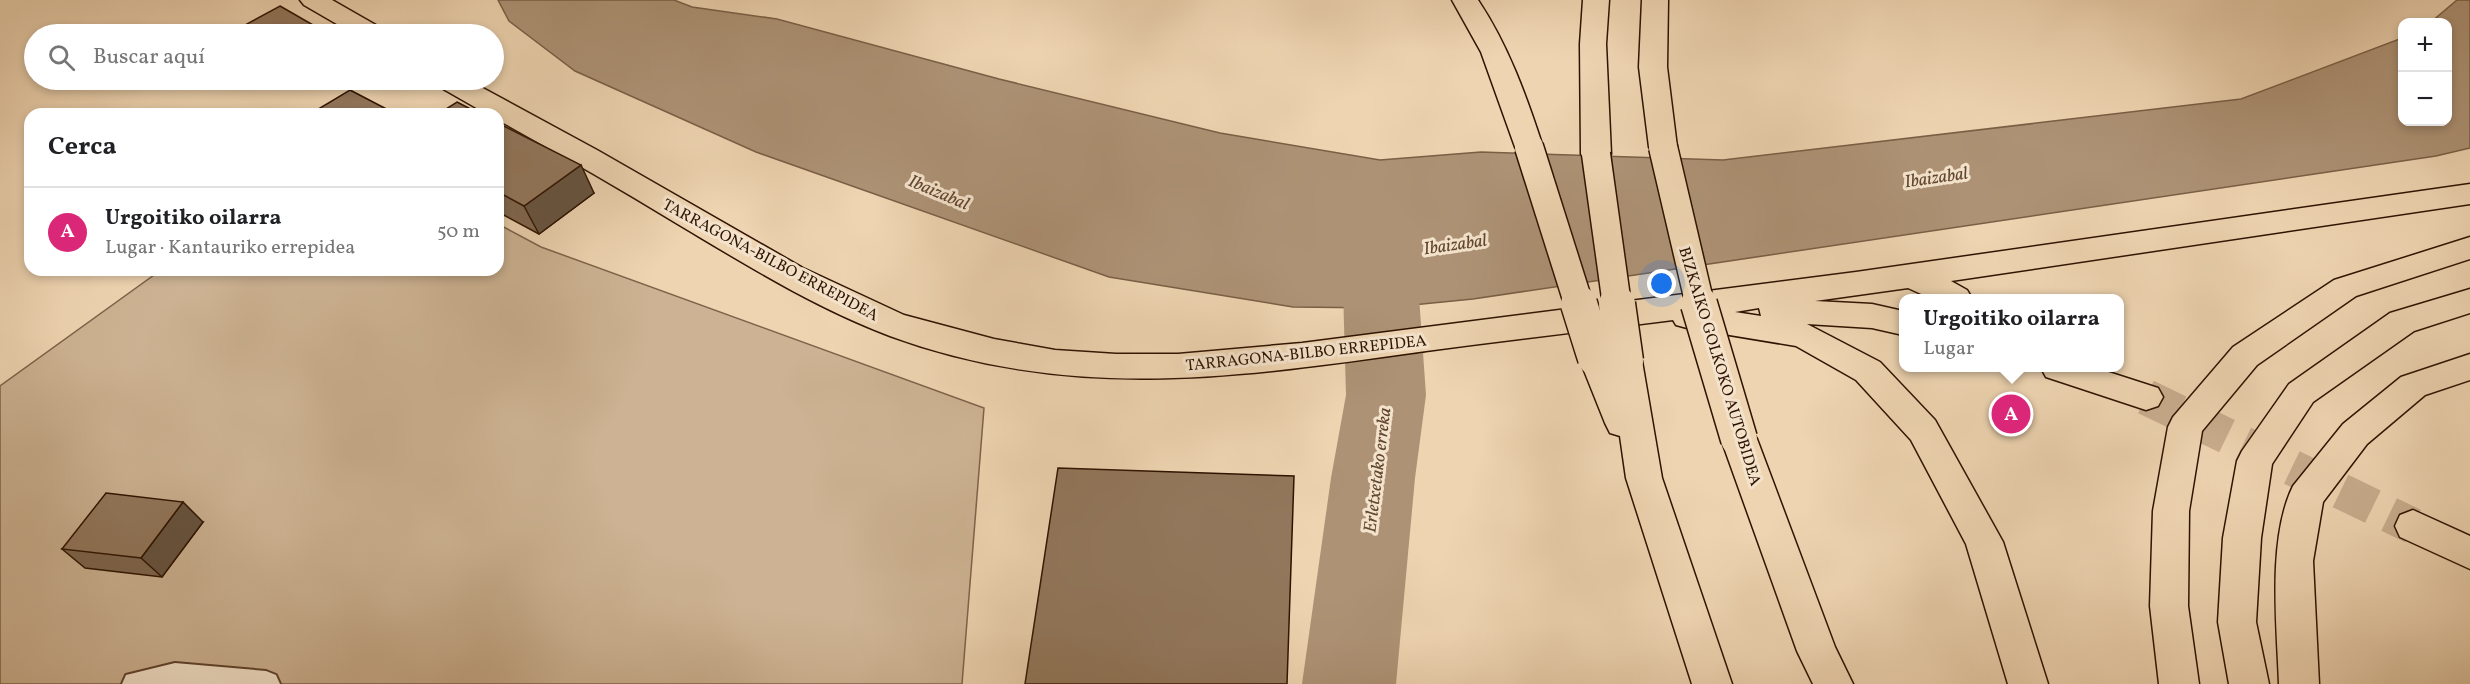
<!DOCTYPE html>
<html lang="es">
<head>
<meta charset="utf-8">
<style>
  :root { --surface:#fff; --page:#f2f2f2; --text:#202124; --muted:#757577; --line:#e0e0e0; --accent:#db2777 }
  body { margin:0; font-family:Vollkorn,serif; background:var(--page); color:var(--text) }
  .controls { position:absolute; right:18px; top:18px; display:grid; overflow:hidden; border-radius:12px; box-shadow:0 3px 9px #0003 }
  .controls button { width:54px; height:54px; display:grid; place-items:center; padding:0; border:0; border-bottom:2px solid var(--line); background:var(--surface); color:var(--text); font:30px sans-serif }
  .you { position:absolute; left:1662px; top:284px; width:21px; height:21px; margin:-15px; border:4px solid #fff; border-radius:50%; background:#1a73e8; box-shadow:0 0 0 9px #1a73e833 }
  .badge { display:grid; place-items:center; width:39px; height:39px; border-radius:50%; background:var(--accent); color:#fff; font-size:20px; font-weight:700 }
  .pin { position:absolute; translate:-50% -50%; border:3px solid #fff; box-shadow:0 2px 6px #0006 }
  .popup { position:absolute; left:1899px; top:294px; width:225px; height:78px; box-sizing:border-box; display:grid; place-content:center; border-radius:12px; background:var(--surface); filter:drop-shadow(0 2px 4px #0005); font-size:20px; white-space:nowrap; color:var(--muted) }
  .popup b { font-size:22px; color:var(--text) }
  .popup::after { content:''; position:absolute; left:50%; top:100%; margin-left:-12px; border:12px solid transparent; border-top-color:var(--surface) }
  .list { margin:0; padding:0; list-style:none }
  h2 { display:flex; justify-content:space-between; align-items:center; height:78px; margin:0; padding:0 24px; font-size:26px }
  h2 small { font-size:20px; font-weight:400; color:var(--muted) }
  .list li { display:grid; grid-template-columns:39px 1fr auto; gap:18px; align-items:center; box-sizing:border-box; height:90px; padding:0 24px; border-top:2px solid var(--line) }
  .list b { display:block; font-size:22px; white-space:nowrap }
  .list p { margin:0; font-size:20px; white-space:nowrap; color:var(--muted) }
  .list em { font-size:20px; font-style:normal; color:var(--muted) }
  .icon { flex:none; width:33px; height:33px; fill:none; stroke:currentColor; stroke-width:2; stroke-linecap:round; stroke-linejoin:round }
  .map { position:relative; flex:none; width:2470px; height:684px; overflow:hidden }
  .search { position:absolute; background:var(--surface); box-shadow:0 3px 9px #0003; left:24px; top:24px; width:480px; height:66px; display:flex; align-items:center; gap:15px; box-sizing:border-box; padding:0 21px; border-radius:33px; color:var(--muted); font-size:22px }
  .panel { position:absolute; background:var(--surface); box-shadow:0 3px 9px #0003; left:24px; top:108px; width:480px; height:168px; border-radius:18px }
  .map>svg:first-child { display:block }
  .green { fill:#cdb393; stroke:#7e634a; stroke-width:1.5 }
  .water { fill:#ad9275; stroke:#7a5f46; stroke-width:1.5 }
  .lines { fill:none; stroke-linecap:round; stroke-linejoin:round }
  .river { fill:#ad9275; fill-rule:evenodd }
  .trunk-tunnel { stroke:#c8ad8e; stroke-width:36; stroke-dasharray:36 18; stroke-linecap:butt }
  .service-casing { stroke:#5e432c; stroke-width:4 }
  .trunk-casing { stroke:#2e1300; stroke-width:3 }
  .motorway-casing { stroke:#2e1300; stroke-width:3 }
  .service { fill:#f4e3cc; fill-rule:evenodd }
  .trunk { fill:#eed4b1; fill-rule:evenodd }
  .motorway { fill:#eed4b1; fill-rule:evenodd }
  .motorway-bridge-far1-casing { stroke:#2e1300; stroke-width:31; stroke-linecap:butt }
  .motorway-bridge-casing { stroke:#2e1300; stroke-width:39; stroke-linecap:butt }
  .motorway-bridge-far1 { stroke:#eed4b1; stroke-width:28 }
  .motorway-bridge { stroke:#eed4b1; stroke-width:36 }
  .wall { fill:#7e664f; stroke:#2e1300; stroke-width:1.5 }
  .shaded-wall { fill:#665340; stroke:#2e1300; stroke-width:1.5 }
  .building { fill:#92775c; stroke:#2e1300; stroke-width:1.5 }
  .labels { text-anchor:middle; stroke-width:6; stroke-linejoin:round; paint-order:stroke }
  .street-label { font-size:16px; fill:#2e1300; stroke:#f4e3cc }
  .water-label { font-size:18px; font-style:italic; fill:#61462f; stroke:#f4e3cc }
</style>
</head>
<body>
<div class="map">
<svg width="2470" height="684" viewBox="0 0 2470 684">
  <rect width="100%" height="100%" fill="#eed4b1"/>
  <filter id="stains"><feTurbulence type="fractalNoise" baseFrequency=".00333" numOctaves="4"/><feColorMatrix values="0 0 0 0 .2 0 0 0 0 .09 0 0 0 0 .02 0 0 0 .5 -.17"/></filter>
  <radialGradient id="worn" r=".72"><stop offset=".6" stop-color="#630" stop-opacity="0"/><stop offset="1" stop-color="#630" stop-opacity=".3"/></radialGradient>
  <polygon class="green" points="498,224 541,247 984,408 962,684 0,684 0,386 161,270 498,270"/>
  <polygon class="water" points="498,0 674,0 692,7 777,19 999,79 1220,133 1380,160 1481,152 1723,160 2241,99 2402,38 2402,122 2448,122 2448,22 2431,22 2457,0 2470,0 2470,148 2436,156 1473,299 1382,308 1293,307 1109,277 756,152 575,71 509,21"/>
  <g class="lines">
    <polygon class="river" points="1379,228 1405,235 1416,254 1426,395 1415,478 1396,684 1302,684 1331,478 1346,395 1342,254 1353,235"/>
    <polyline class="trunk-tunnel" points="2146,397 2413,526"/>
    <g class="service-casing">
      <polygon id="service" points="175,663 266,671 276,675 280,684 122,684 126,675"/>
    </g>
    <g class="trunk-casing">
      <g id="trunk">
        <polygon points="300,0 332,0 381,28 385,34 354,34 304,5"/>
        <path d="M434,80h34l129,70 206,118 101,47 90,24 61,11 61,4h62l124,-11 554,-71 614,-88v20l-519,77 16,9 5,8h-42l-22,-10 -93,13 57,3 31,7v24l-31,-7 -65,-4 73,38 55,58 68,122 45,142h-40l-42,-140 -55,-104 -55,-60 -60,-34 -109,-18 -11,-3 -3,-5c-83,11 -165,20 -247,31 -186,26 -354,52 -536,-15 -75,-28 -145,-72 -214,-113 -59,-36 -118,-70 -178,-103v-6h-11l-49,-28zM1759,308l2,8 -26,-4z"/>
        <polygon points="2470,237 2470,259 2356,296 2257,365 2202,431 2189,511 2188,606 2199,684 2159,684 2150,606 2153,511 2168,427 2173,417 2233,347 2334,280"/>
        <polygon points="2470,289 2470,313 2414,331 2313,402 2272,464 2261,538 2256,622 2269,684 2229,684 2218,622 2223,538 2237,461 2242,451 2289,384 2390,313"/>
        <path d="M2470,354v26l-45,15 -58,49 -44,58 -10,59 6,123h-40c-2,-58 -12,-145 14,-198l50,-62 58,-47z"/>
        <polygon points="2041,368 2096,368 2158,388 2163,397 2158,406 2146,410 2046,377"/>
        <polygon points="2413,510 2470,536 2470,569 2400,537 2395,526 2400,515"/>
      </g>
    </g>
    <g class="motorway-casing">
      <g id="motorway">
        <path d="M1452,0h26c30,45 48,95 65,147l-4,7 -10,3 -10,-3 -4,-7 -34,-95z"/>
        <polygon points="1583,0 1609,0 1606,44 1611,154 1606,161 1596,164 1586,161 1581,154 1580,44"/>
        <polygon points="1642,0 1668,0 1667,67 1677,147 1673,154 1663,157 1653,154 1649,147 1639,67"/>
        <polygon points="1596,345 1608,349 1611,355 1613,352 1625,348 1637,352 1642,361 1662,478 1732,684 1692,684 1626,478 1620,436 1610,433 1605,423 1579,358 1584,349"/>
        <polygon points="1739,425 1751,429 1757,439 1835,647 1853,684 1813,684 1797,651 1721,439 1727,429"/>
      </g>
    </g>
    <use href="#service" class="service"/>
    <use href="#trunk" class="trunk"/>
    <use href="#motorway" class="motorway"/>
    <g class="motorway-bridge-far1-casing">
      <g id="motorway-bridge-far1">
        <polyline points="1529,147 1579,305"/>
        <polyline points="1663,147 1700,305"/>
        <polyline points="1596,154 1617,305"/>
      </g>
    </g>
    <g class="motorway-bridge-casing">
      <g id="motorway-bridge">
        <polyline points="1579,304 1596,358"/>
        <polyline points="1617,304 1625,361"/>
        <polyline points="1699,304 1739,439"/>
      </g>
    </g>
    <use href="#motorway-bridge-far1" class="motorway-bridge-far1"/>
    <use href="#motorway-bridge" class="motorway-bridge"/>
  </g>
  <g class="wall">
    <polygon points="498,123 594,193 539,234 498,212"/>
    <polygon points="203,522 162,577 85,568 62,549"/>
  </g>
  <g class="shaded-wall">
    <polygon points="320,29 324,34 310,34"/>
    <polygon points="581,165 594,193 539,234 524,206"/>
    <polygon points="183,502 203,522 162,577 141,558"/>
  </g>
  <g class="building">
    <polygon points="280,6 320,29 310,34 240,34 234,31"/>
    <polygon points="155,25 171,34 137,34"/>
    <polygon points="350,90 396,114 310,114"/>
    <polygon points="457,102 480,114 438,114"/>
    <polygon points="498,123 581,165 524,206 498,192"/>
    <polygon points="1058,468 1294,476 1287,684 1025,684"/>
    <polygon points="106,493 183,502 141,558 62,549"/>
  </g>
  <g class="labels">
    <g class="street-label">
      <text transform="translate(771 259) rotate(28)" y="6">TARRAGONA-BILBO ERREPIDEA</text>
      <text transform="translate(1306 352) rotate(-6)" y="6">TARRAGONA-BILBO ERREPIDEA</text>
      <text transform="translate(1721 366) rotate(73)" y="6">BIZKAIKO GOLKOKO AUTOBIDEA</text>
    </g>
    <g class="water-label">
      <text transform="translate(1936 177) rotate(-8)" y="6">Ibaizabal</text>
      <text transform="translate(939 192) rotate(23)" y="6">Ibaizabal</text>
      <text transform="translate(1455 244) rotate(-8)" y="6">Ibaizabal</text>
      <text transform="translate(1377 470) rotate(-83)" y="6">Erletxetako erreka</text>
    </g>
  </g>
  <rect width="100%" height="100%" filter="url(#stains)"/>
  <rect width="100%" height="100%" fill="url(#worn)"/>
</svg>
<div class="controls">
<button>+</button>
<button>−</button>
</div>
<div class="you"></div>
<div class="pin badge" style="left:2011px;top:414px">A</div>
<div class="popup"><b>Urgoitiko oilarra</b>Lugar</div>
<div class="search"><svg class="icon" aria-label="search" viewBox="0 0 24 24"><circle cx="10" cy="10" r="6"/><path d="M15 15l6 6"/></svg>Buscar aquí</div>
<section class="panel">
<h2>Cerca<small></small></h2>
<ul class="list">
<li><span class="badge">A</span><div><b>Urgoitiko oilarra</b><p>Lugar · Kantauriko errepidea</p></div><em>50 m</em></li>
</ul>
</section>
</div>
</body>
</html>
